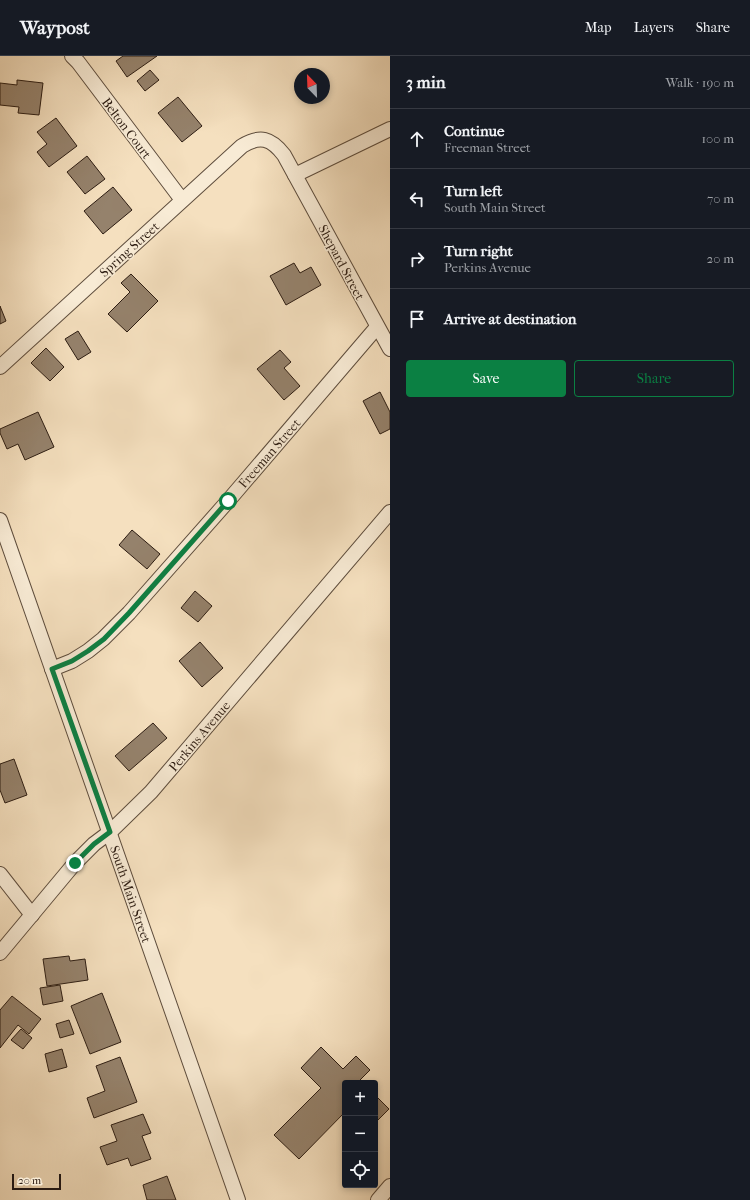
<!DOCTYPE html>
<html lang="en">
<head>
<meta charset="utf-8">
<style>
  :root { --surface:#171b24; --page:#242831; --text:#f1f3f6; --muted:#9ea1a6; --line:#363941; --accent:#0b8043 }
  body { margin:0; font-family:"IM FELL French Canon",serif; background:var(--page); color:var(--text) }
  .controls { position:absolute; right:12px; bottom:12px; display:grid; overflow:hidden; border-radius:4px; box-shadow:0 2px 6px #0003 }
  .controls button { width:36px; height:36px; display:grid; place-items:center; padding:0; border:0; border-bottom:1px solid var(--line); background:var(--surface); color:var(--text); font:20px sans-serif }
  .compass { position:absolute; left:294px; top:12px; width:36px; height:36px; border-radius:50%; background:var(--surface); box-shadow:0 2px 6px #0003; rotate:337deg }
  .scale { position:absolute; left:12px; bottom:10px; width:49px; box-sizing:border-box; padding-left:4px; border:2px solid #2c1c12; border-top:0; font-size:11px; line-height:14px; white-space:nowrap; color:#2c1c12; -webkit-text-stroke:3px #f8ebd5; paint-order:stroke }
  .stop { position:absolute; width:12px; height:12px; margin:-9px; border:3px solid #0b8043; border-radius:50%; background:#fff }
  .stop.end { background:#0b8043; border-color:#fff; box-shadow:0 1px 4px #0008 }
  .list { margin:0; padding:0; list-style:none }
  h2 { display:flex; justify-content:space-between; align-items:center; height:52px; margin:0; padding:0 16px; font-size:17px }
  h2 small { font-size:13px; font-weight:400; color:var(--muted) }
  .list li { display:grid; grid-template-columns:26px 1fr auto; gap:12px; align-items:center; box-sizing:border-box; height:60px; padding:0 16px; border-top:1px solid var(--line) }
  .list b { display:block; font-size:15px; white-space:nowrap }
  .list p { margin:0; font-size:13px; white-space:nowrap; color:var(--muted) }
  .list em { font-size:13px; font-style:normal; color:var(--muted) }
  .actions { display:flex; gap:8px; padding:12px 16px }
  .actions a { flex:1; padding:9px 0; border:1px solid var(--accent); border-radius:4px; text-align:center; font-size:14px; color:var(--accent) }
  .actions .main { background:var(--accent); color:#fff }
  .icon { flex:none; width:22px; height:22px; fill:none; stroke:currentColor; stroke-width:2; stroke-linecap:round; stroke-linejoin:round }
  .map { position:relative; flex:none; width:390px; height:1144px; overflow:hidden }
  header { display:flex; align-items:center; gap:24px; box-sizing:border-box; height:56px; padding:0 20px; background:var(--surface); border-bottom:1px solid var(--line) }
  header strong { font-size:19px }
  nav { display:flex; gap:22px; margin-inline-start:auto; font-size:14px }
  main { display:flex }
  aside { flex:1; background:var(--surface) }
  .map>svg:first-child { display:block }
  .building { fill:#95826c; stroke:#2c1c12 }
  .lines { fill:none; stroke-linecap:round; stroke-linejoin:round }
  .minor-casing { stroke:#5e4d3d; stroke-width:16 }
  .minor { stroke:#f8ebd5; stroke-width:14 }
  .route { stroke:#0b8043; stroke-width:5 }
  .labels { text-anchor:middle; stroke-width:3; stroke-linejoin:round; paint-order:stroke }
  .street-label { font-size:13px; fill:#2c1c12; stroke:#f8ebd5 }
</style>
</head>
<body>
<header>
<strong>Waypost</strong>
<nav><a>Map</a><a>Layers</a><a>Share</a></nav>
</header>
<main>
<div class="map">
<svg width="390" height="1144" viewBox="0 0 390 1144">
  <rect width="100%" height="100%" fill="#f5e0bf"/>
  <filter id="stains"><feTurbulence type="fractalNoise" baseFrequency=".005" numOctaves="4"/><feColorMatrix values="0 0 0 0 .2 0 0 0 0 .09 0 0 0 0 .02 0 0 0 .5 -.17"/></filter>
  <radialGradient id="worn" r=".72"><stop offset=".6" stop-color="#630" stop-opacity="0"/><stop offset="1" stop-color="#630" stop-opacity=".3"/></radialGradient>
  <g class="building">
    <polygon points="123,0 157,0 127,21 116,5"/>
    <polygon points="150,14 159,24 145,35 137,25"/>
    <polygon points="17,24 43,27 39,59 18,57 19,51 0,49 0,27 17,29"/>
    <polygon points="178,41 202,70 182,86 158,57"/>
    <polygon points="56,62 77,90 49,111 37,96 47,88 37,76"/>
    <polygon points="87,100 105,123 85,138 67,116"/>
    <polygon points="113,131 132,154 103,178 84,155"/>
    <polygon points="294,207 300,217 311,211 321,229 286,249 270,220"/>
    <polygon points="131,218 158,245 127,276 108,258 130,236 121,227"/>
    <polygon points="0,250 6,265 0,268"/>
    <polygon points="78,275 91,296 78,304 65,283"/>
    <polygon points="46,292 64,311 50,325 31,307"/>
    <polygon points="280,294 291,306 284,312 300,330 284,344 257,313"/>
    <polygon points="380,336 390,356 390,373 380,378 363,345"/>
    <polygon points="38,356 54,391 25,404 18,388 7,393 0,377 0,373"/>
    <polygon points="132,474 160,498 147,513 119,489"/>
    <polygon points="195,535 212,550 198,566 181,552"/>
    <polygon points="200,586 223,612 202,631 179,605"/>
    <polygon points="153,667 167,682 129,715 115,700"/>
    <polygon points="14,703 27,739 5,747 0,734 0,708"/>
    <polygon points="69,900 70,905 85,903 88,924 47,930 43,903"/>
    <polygon points="60,929 63,945 43,949 40,932"/>
    <polygon points="102,937 121,986 90,998 71,950"/>
    <polygon points="12,940 41,963 29,978 18,969 0,992 0,954"/>
    <polygon points="69,964 74,978 60,982 56,968"/>
    <polygon points="21,973 32,982 23,993 11,984"/>
    <polygon points="321,991 343,1013 356,1000 370,1014 360,1024 362,1027 345,1027 345,1056 299,1103 274,1079 321,1032 301,1012"/>
    <polygon points="62,993 67,1011 49,1016 45,998"/>
    <polygon points="120,1001 137,1046 94,1062 87,1042 105,1035 96,1010"/>
    <polygon points="375,1039 389,1053 375,1067"/>
    <polygon points="143,1058 151,1077 142,1080 151,1103 131,1110 128,1102 107,1109 100,1091 117,1085 111,1069"/>
    <polygon points="167,1120 176,1144 147,1144 143,1129"/>
  </g>
  <g class="lines">
    <g class="minor-casing">
      <g id="minor">
        <polyline points="72,0 78,6 182,144"/>
        <polyline points="295,119 390,73"/>
        <path d="M0,311l242,-221c18,-11 29,-8 42,9l106,194"/>
        <polyline points="0,464 238,1144"/>
        <polyline points="52,613 72,605 88,595 103,583 129,557 228,445 377,271"/>
        <polyline points="0,818 32,859"/>
        <polyline points="0,897 75,807 94,788 110,776 151,736 390,456"/>
        <polyline points="378,1144 390,1130"/>
      </g>
    </g>
    <use href="#minor" class="minor"/>
  </g>
  <g class="lines">
    <polyline class="route" points="75,807 94,788 110,776 52,613 72,605 88,595 104,583 129,557 228,445"/>
  </g>
  <g class="labels">
    <g class="street-label">
      <text transform="translate(127 72) rotate(53)" y="5">Belton Court</text>
      <text transform="translate(129 193) rotate(-42)" y="5">Spring Street</text>
      <text transform="translate(342 206) rotate(62)" y="5">Shepard Street</text>
      <text transform="translate(269 397) rotate(-49)" y="5">Freeman Street</text>
      <text transform="translate(199 680) rotate(-50)" y="5">Perkins Avenue</text>
      <text transform="translate(131 838) rotate(71)" y="5">South Main Street</text>
    </g>
  </g>
  <rect width="100%" height="100%" filter="url(#stains)"/>
  <rect width="100%" height="100%" fill="url(#worn)"/>
</svg>
<div class="controls">
<button>+</button>
<button>−</button>
<button><svg class="icon" aria-label="locate" viewBox="0 0 24 24"><circle cx="12" cy="12" r="6"/><path d="M12 2v4M12 18v4M2 12h4M18 12h4"/></svg></button>
</div>
<svg class="compass" viewBox="-18 -18 36 36"><path d="M0-13l5 13h-10z" fill="#e53935"/><path d="M0 13l5-13h-10z" fill="#9ea1a6"/></svg>
<div class="scale">20 m</div>
<div class="stop" style="left:228px;top:445px"></div>
<div class="stop end" style="left:75px;top:807px"></div>
</div>
<aside>
<h2>3 min<small>Walk · 190 m</small></h2>
<ul class="list">
<li><svg class="icon" aria-label="ahead" viewBox="0 0 24 24"><path d="M12 20V5M6 11l6-6 6 6"/></svg><div><b>Continue</b><p>Freeman Street</p></div><em>100 m</em></li>
<li><svg class="icon" aria-label="left" viewBox="0 0 24 24"><path d="M17 20v-9H6M10 6l-5 5 5 5"/></svg><div><b>Turn left</b><p>South Main Street</p></div><em>70 m</em></li>
<li><svg class="icon" aria-label="right" viewBox="0 0 24 24"><path d="M7 20v-9h11M14 6l5 5-5 5"/></svg><div><b>Turn right</b><p>Perkins Avenue</p></div><em>20 m</em></li>
<li><svg class="icon" aria-label="arrive" viewBox="0 0 24 24"><path d="M6 21V4h12l-3 4 3 4H6"/></svg><div><b>Arrive at destination</b></div></li>
</ul>
<div class="actions"><a class="main">Save</a><a>Share</a></div>
</aside>
</main>
</body>
</html>
